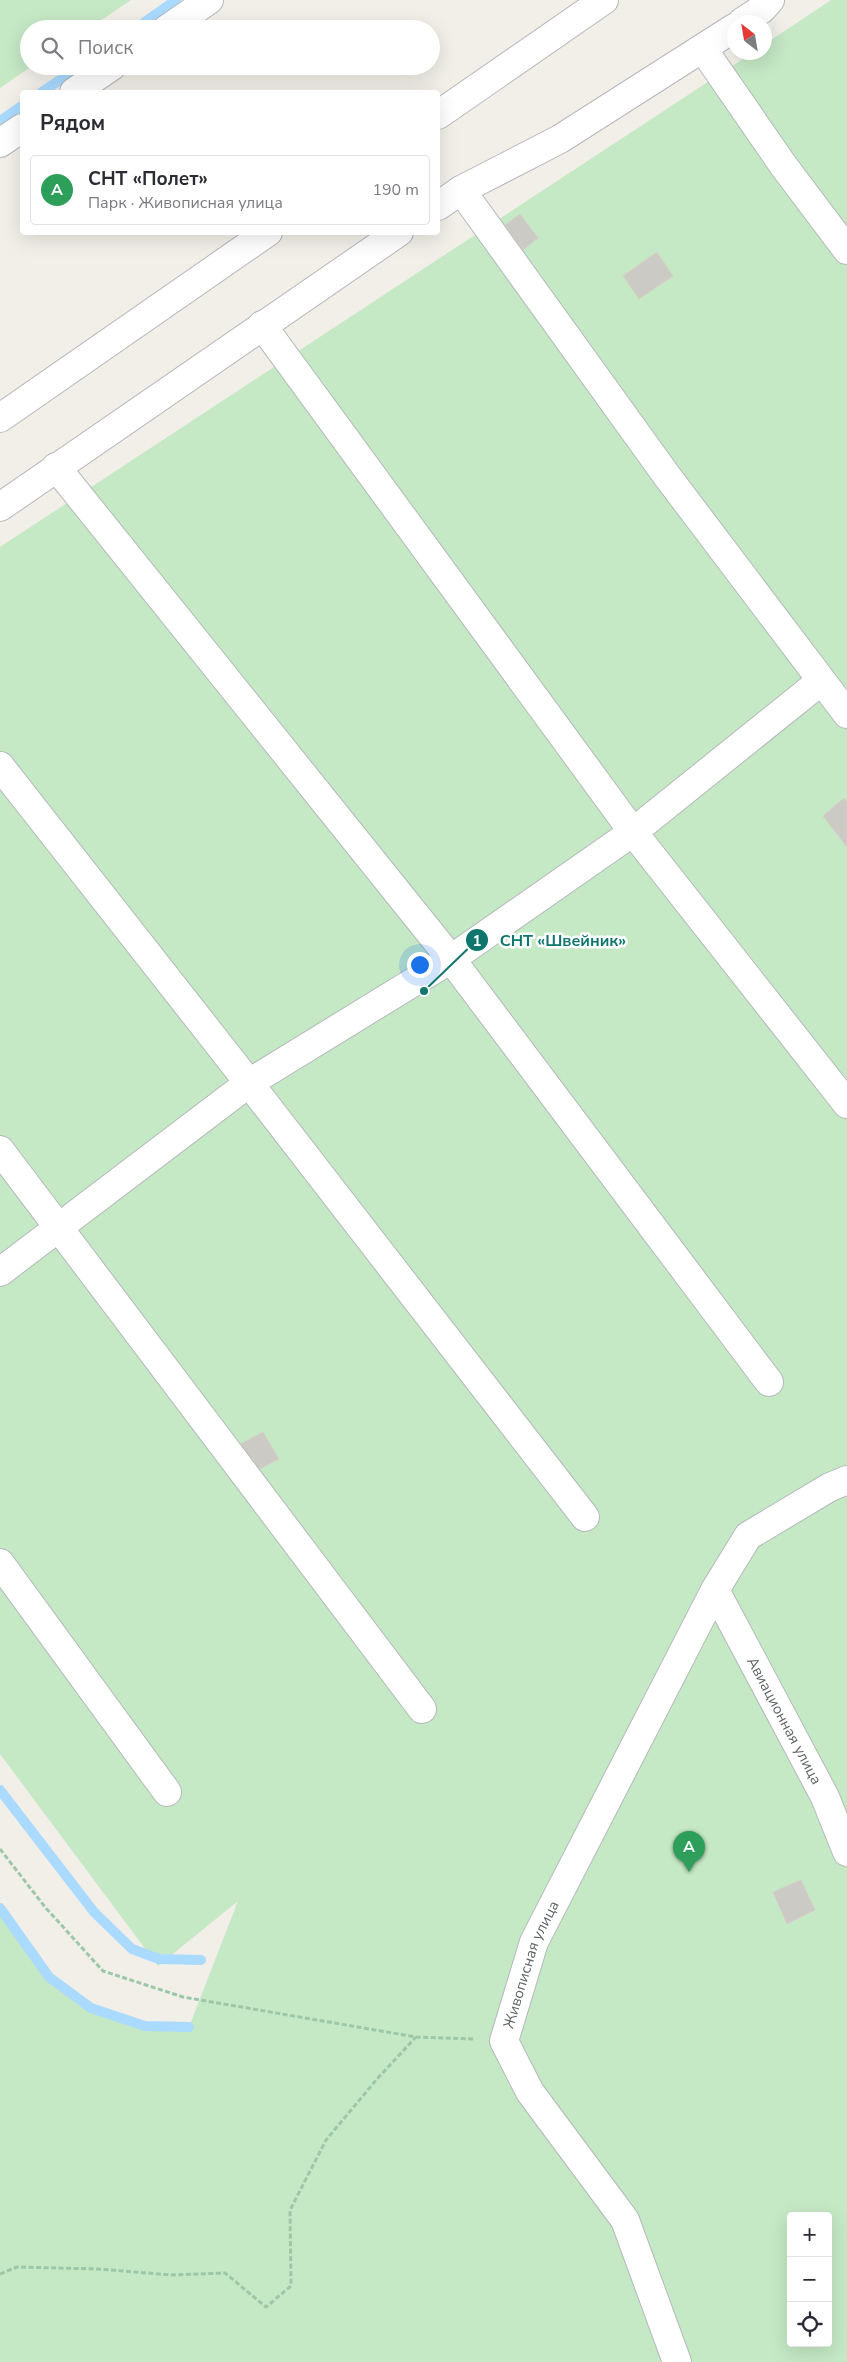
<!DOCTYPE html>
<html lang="ru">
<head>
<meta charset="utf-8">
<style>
  :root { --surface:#fff; --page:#f7f7f7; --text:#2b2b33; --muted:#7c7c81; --line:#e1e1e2; --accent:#ea4335 }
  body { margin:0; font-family:"Nunito Sans",sans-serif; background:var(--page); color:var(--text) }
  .controls { position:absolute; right:15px; bottom:15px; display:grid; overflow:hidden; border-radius:5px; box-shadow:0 5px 20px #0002 }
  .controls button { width:45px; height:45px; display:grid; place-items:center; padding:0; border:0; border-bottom:1px solid var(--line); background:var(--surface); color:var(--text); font:25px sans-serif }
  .compass { position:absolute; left:727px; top:15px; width:45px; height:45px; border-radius:50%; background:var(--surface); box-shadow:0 5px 20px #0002; rotate:329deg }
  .you { position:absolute; left:419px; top:964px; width:18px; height:18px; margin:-12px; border:4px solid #fff; border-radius:50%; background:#1a73e8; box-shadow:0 0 0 8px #1a73e833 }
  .badge { display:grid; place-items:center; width:32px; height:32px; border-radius:50%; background:var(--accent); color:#fff; font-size:16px; font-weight:700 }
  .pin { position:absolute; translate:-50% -41px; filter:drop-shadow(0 1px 2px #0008) }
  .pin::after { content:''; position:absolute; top:26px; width:18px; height:15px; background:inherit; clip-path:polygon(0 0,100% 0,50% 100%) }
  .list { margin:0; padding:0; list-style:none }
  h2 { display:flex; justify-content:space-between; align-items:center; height:65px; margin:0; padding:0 20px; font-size:21px }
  h2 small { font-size:16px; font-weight:400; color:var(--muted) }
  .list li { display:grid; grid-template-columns:32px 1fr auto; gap:15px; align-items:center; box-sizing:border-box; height:70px; margin:0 10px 10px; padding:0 10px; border:1px solid var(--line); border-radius:5px }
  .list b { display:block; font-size:19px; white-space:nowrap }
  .list p { margin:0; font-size:16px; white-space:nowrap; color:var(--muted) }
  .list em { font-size:16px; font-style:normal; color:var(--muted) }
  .icon { flex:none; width:28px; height:28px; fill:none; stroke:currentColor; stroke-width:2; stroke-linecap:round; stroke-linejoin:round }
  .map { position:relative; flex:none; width:847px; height:2362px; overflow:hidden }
  .search { position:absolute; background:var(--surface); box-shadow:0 5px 20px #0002; left:20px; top:20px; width:420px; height:55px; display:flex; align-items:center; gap:12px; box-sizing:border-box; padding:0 18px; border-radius:28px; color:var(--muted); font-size:19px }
  .panel { position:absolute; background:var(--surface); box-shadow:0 5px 20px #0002; left:20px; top:90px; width:420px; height:145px; border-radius:5px }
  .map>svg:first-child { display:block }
  .green { fill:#c5e8c5; fill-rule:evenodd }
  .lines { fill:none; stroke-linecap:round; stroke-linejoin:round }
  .stream { stroke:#aadaff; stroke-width:10 }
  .building { fill:#cccac5; stroke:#d6d1c6 }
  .minor-casing { stroke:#b5b8bc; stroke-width:30 }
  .path { stroke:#9cc7a9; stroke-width:3; stroke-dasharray:5 2.5; stroke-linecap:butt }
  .minor { stroke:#fff; stroke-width:28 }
  .labels { text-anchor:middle; stroke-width:5; stroke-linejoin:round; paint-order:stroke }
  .street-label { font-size:15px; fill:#5f6368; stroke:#fff }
  .leader { fill:none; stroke:#0f766e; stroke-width:2 }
  .callout-dot { fill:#0f766e; stroke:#fff; stroke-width:2 }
  .mark-label { font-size:15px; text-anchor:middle; font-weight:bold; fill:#fff }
  .callout-label { font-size:16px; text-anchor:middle; font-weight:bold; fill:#0f766e; stroke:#fff; stroke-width:5; stroke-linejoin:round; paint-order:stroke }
</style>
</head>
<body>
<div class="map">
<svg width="847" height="2362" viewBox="0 0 847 2362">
  <rect width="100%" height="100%" fill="#f1efe8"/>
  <g class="green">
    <polygon points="0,0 131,0 88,29 29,29 29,66 32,66 0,88"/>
    <path d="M831,0h16v2362h-847v-453l49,68 42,31 54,18 44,1 49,-126 -80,65 -158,-212v-1207l752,-494 12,-1 1,-8zM791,2216h37v127h-37z"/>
  </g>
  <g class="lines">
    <g class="stream">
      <polyline points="135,29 176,0"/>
      <polyline points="42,92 81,66"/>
      <polyline points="0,121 22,106"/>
      <polyline points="0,1790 94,1912 132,1949 159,1959 201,1960"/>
      <polyline points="0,1908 49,1977 91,2008 145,2026 189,2027"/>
    </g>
  </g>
  <g class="building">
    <polygon points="520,214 538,238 523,250 505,225"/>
    <polygon points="657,252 673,276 639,299 623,276"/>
    <polygon points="844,798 847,802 847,847 823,816"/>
    <polygon points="263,1432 279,1459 252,1473 237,1446"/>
    <polygon points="801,1880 815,1910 787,1924 773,1892"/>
  </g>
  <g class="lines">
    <g class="minor-casing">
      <g id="minor">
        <polyline points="742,22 762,9 770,0"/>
        <polyline points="167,29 209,0"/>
        <polyline points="703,49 783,165 847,250"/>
        <polyline points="74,92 112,66"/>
        <polyline points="438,115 604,0"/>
        <polyline points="0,143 22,128"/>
        <polyline points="461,190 667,476 847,714"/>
        <polyline points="438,206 461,190 560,139 734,28"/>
        <polyline points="262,325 633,832 847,1104"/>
        <polyline points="0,418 268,232"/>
        <polyline points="56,467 451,959 769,1382"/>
        <polyline points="0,507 399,232"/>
        <polyline points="0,766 249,1083 585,1517"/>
        <polyline points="0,1150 422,1709"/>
        <polyline points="0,1272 249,1083 451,959 633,832 821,681"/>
        <polyline points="0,1563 167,1792"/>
        <path id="s1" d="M715,1590l110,207 22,55"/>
        <path id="s2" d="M677,2362l-52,-142 -95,-128 -26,-51 30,-99 181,-352 33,-54 82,-49 17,-7"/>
      </g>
    </g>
    <g class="path">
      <polyline points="0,1849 45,1907 103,1971 183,1997 416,2037 473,2039"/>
      <polyline points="0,2274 17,2267 99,2269 171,2275 225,2273 266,2307 291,2286 290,2210 326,2140 377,2079 416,2037"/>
    </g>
    <use href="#minor" class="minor"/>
  </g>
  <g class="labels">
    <g class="street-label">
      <text dy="5" stroke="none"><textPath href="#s1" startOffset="148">Авиационная улица</textPath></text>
      <text dy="5" stroke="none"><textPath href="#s2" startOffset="449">Живописная улица</textPath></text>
    </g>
  </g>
  <path class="leader" d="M424 991L477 940"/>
  <g class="callout-dot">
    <circle cx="424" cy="991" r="5"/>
    <circle cx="477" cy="940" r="12"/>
  </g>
  <g class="mark-label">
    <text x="477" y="946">1</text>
  </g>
  <g class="callout-label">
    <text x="563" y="946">СНТ «Швейник»</text>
  </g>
</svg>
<div class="controls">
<button>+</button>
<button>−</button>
<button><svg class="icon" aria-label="locate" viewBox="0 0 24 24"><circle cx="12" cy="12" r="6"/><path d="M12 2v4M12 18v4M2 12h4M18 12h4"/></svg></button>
</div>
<svg class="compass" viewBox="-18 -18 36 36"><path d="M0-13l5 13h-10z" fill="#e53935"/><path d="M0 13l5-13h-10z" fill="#7c7c81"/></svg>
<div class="you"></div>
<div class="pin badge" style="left:689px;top:1872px;background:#2e9e5b">A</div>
<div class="search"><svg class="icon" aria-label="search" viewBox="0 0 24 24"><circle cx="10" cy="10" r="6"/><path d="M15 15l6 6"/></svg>Поиск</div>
<section class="panel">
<h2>Рядом<small></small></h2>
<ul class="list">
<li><span class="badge" style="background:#2e9e5b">A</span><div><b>СНТ «Полет»</b><p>Парк · Живописная улица</p></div><em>190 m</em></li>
</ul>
</section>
</div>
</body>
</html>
